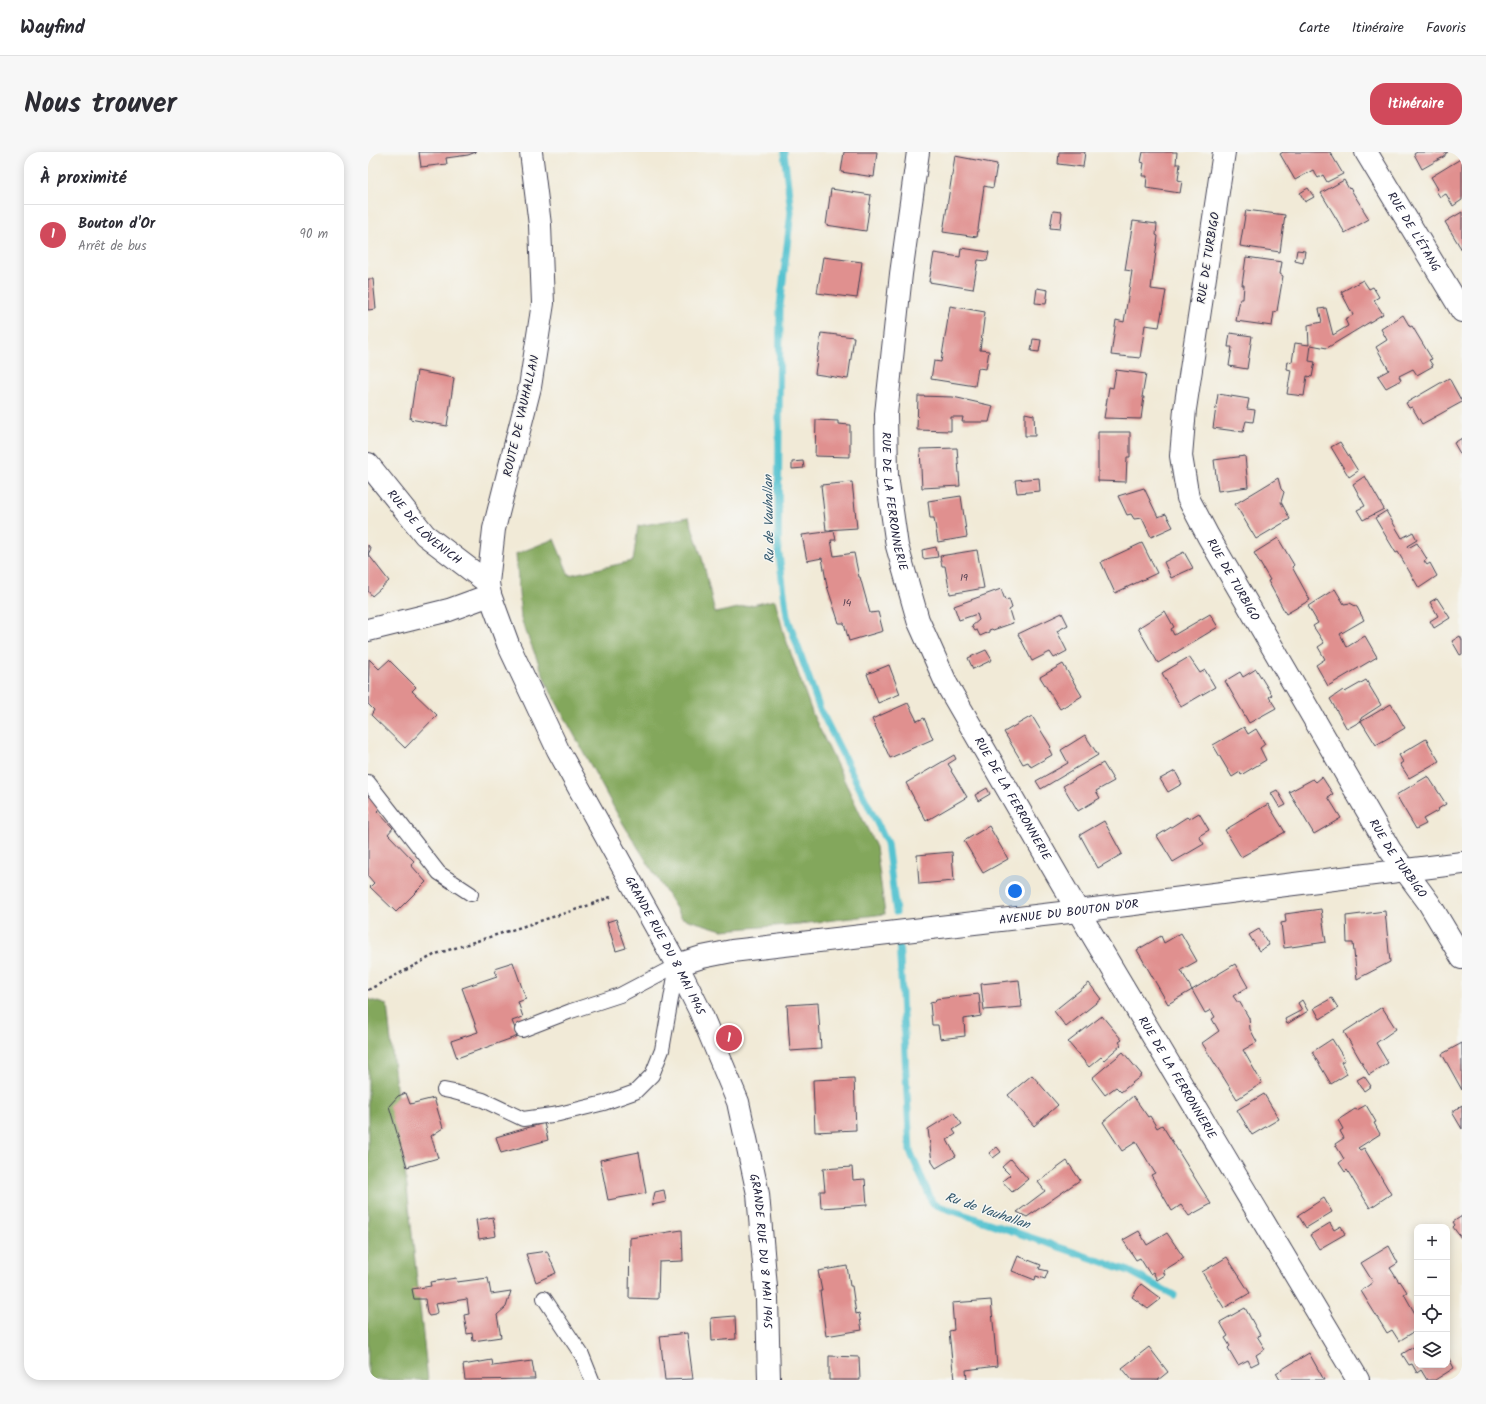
<!DOCTYPE html>
<html lang="fr">
<head>
<meta charset="utf-8">
<style>
  :root { --surface:#fff; --page:#f7f7f7; --text:#2b2b33; --muted:#7c7c81; --line:#e1e1e2; --accent:#d1495b }
  body { margin:0; font-family:Kalam,sans-serif; background:var(--page); color:var(--text) }
  .controls { position:absolute; right:12px; bottom:12px; display:grid; overflow:hidden; border-radius:8px; box-shadow:0 2px 10px #0003 }
  .controls button { width:36px; height:36px; display:grid; place-items:center; padding:0; border:0; border-bottom:1px solid var(--line); background:var(--surface); color:var(--text); font:20px sans-serif }
  .you { position:absolute; left:647px; top:739px; width:14px; height:14px; margin:-10px; border:3px solid #fff; border-radius:50%; background:#1a73e8; box-shadow:0 0 0 6px #1a73e833 }
  .badge { display:grid; place-items:center; width:26px; height:26px; border-radius:50%; background:var(--accent); color:#fff; font-size:13px; font-weight:700 }
  .pin { position:absolute; translate:-50% -50%; border:2px solid #fff; box-shadow:0 1px 4px #0006 }
  .list { margin:0; padding:0; list-style:none }
  h2 { display:flex; justify-content:space-between; align-items:center; height:52px; margin:0; padding:0 16px; font-size:17px }
  h2 small { font-size:13px; font-weight:400; color:var(--muted) }
  .list li { display:grid; grid-template-columns:26px 1fr auto; gap:12px; align-items:center; box-sizing:border-box; height:60px; padding:0 16px; border-top:1px solid var(--line) }
  .list b { display:block; font-size:15px; white-space:nowrap }
  .list p { margin:0; font-size:13px; white-space:nowrap; color:var(--muted) }
  .list em { font-size:13px; font-style:normal; color:var(--muted) }
  .icon { flex:none; width:22px; height:22px; fill:none; stroke:currentColor; stroke-width:2; stroke-linecap:round; stroke-linejoin:round }
  .map { position:relative; flex:none; width:1094px; height:1228px; overflow:hidden; border-radius:16px }
  header { display:flex; align-items:center; gap:24px; box-sizing:border-box; height:56px; padding:0 20px; background:var(--surface); border-bottom:1px solid var(--line) }
  header strong { font-size:19px }
  nav { display:flex; gap:22px; margin-inline-start:auto; font-size:14px }
  .intro { display:flex; align-items:center; justify-content:space-between; box-sizing:border-box; height:96px; padding:0 24px }
  h1 { margin:0; font-size:28px }
  .button { padding:10px 18px; border-radius:16px; background:var(--accent); color:#fff; font-size:14px; font-weight:700 }
  main { display:flex; gap:24px; padding:0 24px }
  aside { flex:1; background:var(--surface); border-radius:16px; box-shadow:0 2px 10px #0003 }
  .map>svg:first-child { display:block }
  .forest { fill:#83a75c; stroke:#52644c }
  .lines { fill:none; stroke-linecap:round; stroke-linejoin:round }
  .stream { stroke:#57c3d0; stroke-width:7 }
  .building { fill:#e0908f }
  .service-casing { stroke:#414052; stroke-width:16 }
  .minor-casing { stroke:#414052; stroke-width:24 }
  .secondary-casing { stroke:#414052; stroke-width:24 }
  .path { stroke:#414052; stroke-width:2.5; stroke-dasharray:3 3; stroke-linecap:butt }
  .service { stroke:#fff; stroke-width:14 }
  .minor { stroke:#fff; stroke-width:22 }
  .secondary { stroke:#fff; stroke-width:22 }
  .labels { text-anchor:middle; stroke-width:3; stroke-linejoin:round; paint-order:stroke }
  .number-label { font-size:10px; fill:#523e50 }
  .street-label { font-size:12px; fill:#22223b; stroke:#f6f6f2 }
  .water-label { font-size:13px; font-style:italic; fill:#355a6f; stroke:#f6f6f2 }
</style>
</head>
<body>
<header>
<strong>Wayfind</strong>
<nav><a>Carte</a><a>Itinéraire</a><a>Favoris</a></nav>
</header>
<div class="intro"><h1>Nous trouver</h1><a class="button">Itinéraire</a></div>
<main>
<aside>
<h2>À proximité<small></small></h2>
<ul class="list">
<li><span class="badge">1</span><div><b>Bouton d'Or</b><p>Arrêt de bus</p></div><em>90 m</em></li>
</ul>
</aside>
<div class="map">
<svg width="1094" height="1228" viewBox="0 0 1094 1228">
  <rect width="100%" height="100%" fill="#f6f6f2"/>
  <filter id="ink" filterUnits="userSpaceOnUse"><feTurbulence type="fractalNoise" baseFrequency=".025" numOctaves="2"/><feDisplacementMap in="SourceGraphic" scale="8" xChannelSelector="R" yChannelSelector="G"/><feConvolveMatrix kernelMatrix="1 2 1 2 8 2 1 2 1" color-interpolation-filters="sRGB"/></filter>
  <filter id="wash" filterUnits="userSpaceOnUse"><feTurbulence type="fractalNoise" baseFrequency=".012" numOctaves="4" result="noise"/><feDisplacementMap in="SourceGraphic" scale="16" xChannelSelector="R" yChannelSelector="G"/><feGaussianBlur stdDeviation="0.9" result="paint"/><feColorMatrix in="noise" values="0 0 0 0 0 0 0 0 0 0 0 0 0 0 0 0 0 1.4 0 .05"/><feComposite in="paint" operator="in"/></filter>
  <g filter="url(#wash)">
    <rect width="100%" height="100%" fill="#f1ead7"/>
    <g class="forest">
      <polygon points="321,365 335,409 347,461 407,448 416,482 445,563 508,695 517,762 432,772 354,778 314,766 251,665 180,535 153,467 148,402 186,387 201,423 265,409 270,374"/>
      <polygon points="0,847 19,853 60,1228 0,1228"/>
    </g>
    <g class="lines">
      <g class="stream">
        <polyline points="416,0 423,60 412,154 410,395 419,464 451,555 519,691 528,760"/>
        <polyline points="531,787 542,999 565,1052 761,1119 806,1143"/>
      </g>
    </g>
    <g id="blocks">
      <g class="building">
        <polygon points="51,0 108,0 100,3 78,6 79,12 53,15"/>
        <polygon points="476,0 509,0 506,25 473,20"/>
        <polygon points="691,0 717,0 715,15 690,12"/>
        <polygon points="775,0 809,0 808,12 812,12 810,28 814,29 812,41 778,36 779,24 774,24 776,11 773,10"/>
        <polygon points="915,0 962,0 975,22 959,30 955,23 950,26 945,18 927,28 912,2"/>
        <polygon points="1049,0 1080,0 1077,2 1077,4 1054,17 1046,2"/>
        <polygon points="587,4 629,12 625,36 616,34 609,85 575,80"/>
        <polygon points="1094,6 1094,48 1085,54 1078,42 1072,45 1068,39 1070,37 1063,25"/>
        <polygon points="976,28 981,37 982,36 1001,67 977,81 953,41"/>
        <polygon points="940,36 946,45 937,50 932,41"/>
        <polygon points="463,37 503,43 498,79 458,73"/>
        <polygon points="878,58 917,63 912,100 872,94"/>
        <polygon points="685,59 694,60 692,77 682,76"/>
        <polygon points="1094,60 1094,98 1077,70"/>
        <polygon points="765,69 789,72 788,83 790,84 783,137 798,139 791,175 777,173 772,206 743,203 748,168 756,170 764,119 757,118"/>
        <polygon points="593,96 621,100 619,109 610,108 605,137 561,130 566,101 592,105"/>
        <polygon points="929,98 937,99 935,111 927,109"/>
        <polygon points="455,105 494,110 489,146 449,141"/>
        <polygon points="878,105 914,110 912,122 915,124 909,159 906,160 904,174 868,169 872,147 875,147 876,133 874,133"/>
        <polygon points="0,127 5,127 8,157 0,158"/>
        <polygon points="995,128 1001,137 1005,135 1011,145 1006,148 1015,162 959,196 943,193 941,209 947,210 944,225 939,224 936,244 919,242 923,218 919,217 920,209 924,210 927,191 941,193 940,173 954,170 951,157 958,156 965,183 980,174 977,167 985,163 973,140"/>
        <polygon points="669,136 680,138 678,152 667,151"/>
        <polygon points="582,154 617,160 612,198 621,199 618,217 610,216 607,234 563,227 566,209 573,210"/>
        <polygon points="1035,163 1042,175 1044,174 1064,207 1061,208 1065,214 1049,223 1045,217 1031,224 1033,228 1018,236 1010,224 1021,218 1008,195 1019,188 1013,177"/>
        <polygon points="453,181 486,185 480,227 447,222"/>
        <polygon points="862,181 884,184 879,217 861,214 864,195 860,195"/>
        <polygon points="665,187 673,188 671,200 663,199"/>
        <polygon points="748,218 778,222 774,245 776,245 773,267 736,266 741,235 745,236"/>
        <polygon points="49,219 86,226 79,274 42,267"/>
        <polygon points="1081,226 1094,250 1054,272 1044,255 1041,256 1038,251"/>
        <polygon points="850,242 881,247 879,257 887,258 885,270 878,269 875,280 845,276"/>
        <polygon points="550,244 585,245 625,254 621,270 594,270 595,265 583,265 583,279 549,278"/>
        <polygon points="657,261 666,263 667,284 657,284"/>
        <polygon points="448,268 470,269 470,272 482,273 482,305 447,304"/>
        <polygon points="730,280 762,280 762,305 759,305 758,330 730,329"/>
        <polygon points="1094,286 1094,305 1086,291"/>
        <polygon points="972,290 990,319 981,325 963,295"/>
        <polygon points="589,296 592,334 554,336 552,297"/>
        <polygon points="877,304 880,335 850,339 846,308"/>
        <polygon points="435,309 436,316 424,317 424,310"/>
        <polygon points="997,324 1016,357 995,368 989,358 997,354 985,332"/>
        <polygon points="671,326 672,339 649,341 647,328"/>
        <polygon points="910,326 913,337 916,340 913,350 922,367 888,387 867,352"/>
        <polygon points="484,330 489,376 458,378 453,333"/>
        <polygon points="776,336 790,365 798,362 805,375 783,385 774,366 766,367 763,362 759,363 750,344"/>
        <polygon points="593,344 599,385 570,390 566,366 562,366 560,349"/>
        <polygon points="1018,359 1034,386 1045,380 1049,388 1039,394 1040,396 1049,391 1059,407 1056,409 1059,413 1062,411 1069,424 1051,436 1030,400 1028,401 1007,366"/>
        <polygon points="466,379 468,388 463,388 466,404 486,401 491,425 492,425 502,461 510,460 515,479 481,489 476,471 471,471 459,434 454,406 439,409 434,383"/>
        <polygon points="910,386 926,413 924,415 942,448 918,462 900,429 902,428 886,401"/>
        <polygon points="774,391 789,421 747,441 733,410"/>
        <polygon points="0,393 3,397 0,402 21,429 4,444 0,439"/>
        <polygon points="568,395 570,405 555,407 554,398"/>
        <polygon points="609,398 616,436 582,442 577,414 574,414 572,404"/>
        <polygon points="816,400 825,416 803,426 796,410"/>
        <polygon points="633,437 637,448 641,447 644,456 641,458 645,471 625,478 624,477 621,478 621,480 612,484 609,478 607,479 604,474 611,468 609,462 591,468 586,454"/>
        <polygon points="967,437 976,452 982,451 989,455 996,468 972,482 979,495 997,484 1009,505 960,534 948,513 957,507 950,495 956,491 945,474 950,471 940,454"/>
        <polygon points="1069,446 1082,466 1066,476 1062,469 1070,464 1062,450"/>
        <polygon points="797,459 806,475 803,477 806,483 842,462 850,475 790,511 770,476"/>
        <polygon points="694,461 700,473 689,479 699,499 686,506 682,500 664,509 650,482"/>
        <polygon points="1092,484 1094,488 1094,502 1092,503 1084,489"/>
        <polygon points="618,498 624,508 605,517 600,506"/>
        <polygon points="821,505 832,521 837,518 847,535 813,555 794,521"/>
        <polygon points="1,507 11,517 21,508 48,535 44,539 69,563 37,596 3,563 6,558 0,552"/>
        <polygon points="695,512 714,544 692,557 672,525"/>
        <polygon points="521,513 532,542 510,551 499,522"/>
        <polygon points="888,517 904,543 901,545 908,556 881,571 857,529 872,520 875,525"/>
        <polygon points="998,528 1013,553 993,566 994,569 1023,552 1037,576 1008,593 993,569 979,577 962,547 975,538 977,540"/>
        <polygon points="540,551 549,569 556,566 565,587 522,606 504,567"/>
        <polygon points="664,564 683,595 681,597 684,603 663,615 660,610 655,612 636,580"/>
        <polygon points="876,575 880,582 888,577 897,592 892,596 898,608 873,623 872,620 864,625 845,593"/>
        <polygon points="717,583 730,603 673,637 668,629 700,611 693,598"/>
        <polygon points="1058,587 1071,609 1041,626 1032,612 1035,610 1031,603"/>
        <polygon points="586,603 588,607 580,612 584,618 583,619 599,645 558,669 538,631"/>
        <polygon points="735,611 746,629 728,639 732,646 710,659 695,634"/>
        <polygon points="807,619 814,632 800,640 792,627"/>
        <polygon points="1060,624 1078,652 1070,657 1071,658 1055,667 1058,672 1048,677 1028,643"/>
        <polygon points="954,625 965,642 960,645 973,666 946,682 921,640 945,627 948,630"/>
        <polygon points="619,636 622,642 610,649 607,643"/>
        <polygon points="909,638 918,653 912,656 903,641"/>
        <polygon points="0,642 13,655 9,659 25,676 20,682 46,709 43,713 58,730 28,760 2,735 6,731 0,724"/>
        <polygon points="900,652 917,680 873,705 857,678"/>
        <polygon points="831,661 841,678 831,684 836,692 805,710 789,684 819,665 821,667"/>
        <polygon points="736,669 754,702 730,716 712,683"/>
        <polygon points="621,674 640,707 615,721 596,689"/>
        <polygon points="584,700 586,729 551,732 549,703"/>
        <polygon points="953,757 958,790 916,796 913,771 918,770 917,762"/>
        <polygon points="1017,759 1022,810 989,827 985,791 979,791 978,764"/>
        <polygon points="248,767 258,796 248,799 239,770"/>
        <polygon points="891,777 901,793 891,799 881,783"/>
        <polygon points="813,781 829,809 813,818 824,838 800,852 769,798 793,784 796,791"/>
        <polygon points="145,810 158,847 150,850 155,865 144,869 150,884 89,906 83,889 110,880 94,836 129,824 126,816"/>
        <polygon points="867,812 880,835 865,844 870,851 871,849 881,866 882,877 889,890 875,898 894,931 869,947 834,891 851,879 844,867 847,865 843,858 837,861 824,838"/>
        <polygon points="651,828 654,855 616,858 613,832"/>
        <polygon points="721,831 733,847 698,875 686,859"/>
        <polygon points="611,842 613,864 596,867 597,884 572,887 570,873 564,873 562,851 567,850 568,847"/>
        <polygon points="964,846 970,856 952,867 946,856"/>
        <polygon points="934,848 940,859 919,872 917,867 934,858 930,851"/>
        <polygon points="450,851 453,897 422,899 419,853"/>
        <polygon points="1014,855 1028,877 1008,891 1020,911 1001,923 976,880"/>
        <polygon points="734,864 754,888 751,890 753,893 736,908 733,905 721,915 700,890"/>
        <polygon points="964,887 977,908 973,910 979,922 963,932 944,900"/>
        <polygon points="1094,891 1094,938 1074,902"/>
        <polygon points="755,900 774,923 753,940 748,935 737,943 724,926"/>
        <polygon points="664,923 690,953 666,974 640,943"/>
        <polygon points="996,924 1003,934 996,939 989,928"/>
        <polygon points="486,926 488,978 447,980 445,928"/>
        <polygon points="38,941 42,952 66,946 75,976 63,984 70,1006 39,1015 21,954 30,944"/>
        <polygon points="896,942 911,967 884,983 869,958"/>
        <polygon points="765,944 780,965 782,964 789,976 794,973 843,1052 821,1064 813,1053 804,1059 783,1023 787,1021 768,990 754,999 735,970"/>
        <polygon points="998,953 1008,970 1006,971 1012,982 990,996 992,998 996,996 1023,1042 1002,1056 979,1018 977,1020 971,1011 976,1007 967,992 976,986 972,979 975,977 970,968 987,957 989,958"/>
        <polygon points="1094,953 1094,977 1084,960"/>
        <polygon points="586,961 594,972 585,978 588,982 579,988 588,1004 568,1016 564,1010 560,977"/>
        <polygon points="176,971 180,988 133,1001 128,985"/>
        <polygon points="629,995 633,1000 625,1006 621,1001"/>
        <polygon points="271,1000 278,1041 240,1048 232,1008"/>
        <polygon points="643,1007 660,1027 644,1040 634,1029 642,1023 634,1015"/>
        <polygon points="699,1009 712,1028 659,1065 649,1060 677,1039 670,1030"/>
        <polygon points="484,1015 485,1028 497,1027 499,1053 453,1056 452,1039 457,1039 455,1017"/>
        <polygon points="296,1038 298,1050 284,1053 287,1040"/>
        <polygon points="956,1046 964,1060 938,1076 930,1063"/>
        <polygon points="1094,1064 1094,1086 1093,1086 1085,1075 1087,1073 1085,1070"/>
        <polygon points="125,1065 128,1084 111,1087 108,1068"/>
        <polygon points="962,1071 966,1078 973,1074 977,1082 951,1097 942,1083"/>
        <polygon points="314,1078 315,1109 291,1110 290,1147 261,1146 262,1086"/>
        <polygon points="771,1079 779,1093 799,1081 816,1106 795,1119 797,1123 789,1128 785,1120 782,1122 772,1106 768,1108 755,1088"/>
        <polygon points="1021,1094 1030,1111 1022,1116 1031,1130 1032,1129 1039,1140 1036,1142 1049,1165 1049,1178 1031,1189 1024,1178 1019,1181 993,1139 1005,1130 993,1111"/>
        <polygon points="179,1099 188,1121 168,1130 158,1102"/>
        <polygon points="650,1104 673,1113 671,1117 680,1119 677,1127 668,1124 667,1128 644,1119"/>
        <polygon points="859,1105 882,1141 856,1156 834,1120"/>
        <polygon points="479,1114 482,1134 484,1134 488,1162 491,1161 494,1178 458,1184 452,1139 454,1139 450,1119"/>
        <polygon points="88,1126 89,1130 120,1126 123,1142 143,1139 138,1155 129,1163 133,1185 105,1189 104,1181 99,1182 96,1163 101,1162 99,1147 67,1152 69,1160 67,1163 61,1164 59,1161 57,1147 46,1147 44,1137 63,1134 62,1130"/>
        <polygon points="773,1132 793,1147 780,1157 764,1145"/>
        <polygon points="623,1148 629,1214 598,1218 599,1228 587,1228 586,1219 585,1219 581,1179 586,1178 584,1151"/>
        <polygon points="877,1156 892,1183 889,1184 897,1197 888,1203 891,1210 883,1214 880,1208 870,1213 860,1196 862,1194 857,1186 860,1184 852,1170"/>
        <polygon points="367,1164 368,1187 344,1189 343,1166"/>
        <polygon points="319,1181 325,1227 297,1228 292,1184"/>
        <polygon points="1049,1193 1049,1213 1079,1213 1079,1203 1086,1216 1067,1228 1059,1228 1053,1218 1049,1221 1044,1212 1041,1213 1034,1202"/>
        <polygon points="781,1195 800,1220 790,1228 764,1228 754,1216"/>
        <polygon points="941,1201 956,1228 912,1228 908,1221"/>
        <polygon points="461,1204 491,1205 492,1228 461,1228"/>
        <polygon points="124,1208 125,1214 164,1209 167,1227 97,1228 95,1213"/>
      </g>
    </g>
  </g>
  <g filter="url(#ink)">
    <use href="#blocks" fill-opacity="0" stroke="#414052" stroke-width="1"/>
    <g class="lines">
      <g class="service-casing">
        <g id="service">
          <polyline points="0,630 71,721 103,742"/>
          <polyline points="154,878 203,859 252,843 309,813"/>
          <polyline points="76,938 86,940 115,948 155,967 191,962 236,951 267,940 284,923 294,898 309,813"/>
          <polyline points="176,1146 214,1203 224,1228"/>
        </g>
      </g>
      <g class="minor-casing">
        <g id="minor">
          <path id="s1" d="M550,0l-17,122 -15,140 1,62 10,70 21,74 29,65 131,226 280,469"/>
          <path id="s2" d="M856,0l-39,257 -4,47 7,42 20,38 182,314 39,53 33,55"/>
          <path id="s3" d="M998,0l96,159"/>
          <path id="s4" d="M0,312l57,71 63,48"/>
          <polyline points="0,478 81,458 122,443"/>
          <path id="s5" d="M309,813l25,-8 30,-6 346,-40 384,-48"/>
        </g>
      </g>
      <g class="secondary-casing">
        <g id="secondary">
          <path id="s6" d="M163,0l9,73 3,78 -13,84 -36,142 -6,54 2,12 18,49 50,106 119,215 23,46 38,91 20,92 9,105 2,81"/>
        </g>
      </g>
      <polyline class="path" points="0,838 68,802 216,755 245,744"/>
      <use href="#service" class="service"/>
      <use href="#minor" class="minor"/>
      <use href="#secondary" class="secondary"/>
    </g>
  </g>
  <g class="labels">
    <g class="number-label">
      <text x="596" y="429">19</text>
      <text x="479" y="454">14</text>
    </g>
    <g class="street-label">
      <text dy="4" stroke="none"><textPath href="#s3" startOffset="93">RUE DE L'ÉTANG</textPath></text>
      <text transform="translate(840 106) rotate(-81)" y="4">RUE DE TURBIGO</text>
      <text transform="translate(153 264) rotate(-77)" y="4">ROUTE DE VAUHALLAN</text>
      <text dy="4" stroke="none"><textPath href="#s1" startOffset="352">RUE DE LA FERRONNERIE</textPath></text>
      <text dy="4" stroke="none"><textPath href="#s4" startOffset="85">RUE DE LÖVENICH</textPath></text>
      <text dy="4" stroke="none"><textPath href="#s2" startOffset="443">RUE DE TURBIGO</textPath></text>
      <text dy="4" stroke="none"><textPath href="#s1" startOffset="676">RUE DE LA FERRONNERIE</textPath></text>
      <text dy="4" stroke="none"><textPath href="#s2" startOffset="767">RUE DE TURBIGO</textPath></text>
      <text dy="4" stroke="none"><textPath href="#s5" startOffset="396">AVENUE DU BOUTON D'OR</textPath></text>
      <text dy="4" stroke="none"><textPath href="#s6" startOffset="842">GRANDE RUE DU 8 MAI 1945</textPath></text>
      <text dy="4" stroke="none"><textPath href="#s1" startOffset="1000">RUE DE LA FERRONNERIE</textPath></text>
      <text dy="4" stroke="none"><textPath href="#s6" startOffset="1166">GRANDE RUE DU 8 MAI 1945</textPath></text>
    </g>
    <g class="water-label">
      <text transform="translate(400 367) rotate(-91)" y="5">Ru de Vauhallan</text>
      <text transform="translate(620 1058) rotate(19)" y="5">Ru de Vauhallan</text>
    </g>
  </g>
</svg>
<div class="controls">
<button>+</button>
<button>−</button>
<button><svg class="icon" aria-label="locate" viewBox="0 0 24 24"><circle cx="12" cy="12" r="6"/><path d="M12 2v4M12 18v4M2 12h4M18 12h4"/></svg></button>
<button><svg class="icon" aria-label="layers" viewBox="0 0 24 24"><path d="M12 4l9 5-9 5-9-5zM3 14l9 5 9-5"/></svg></button>
</div>
<div class="you"></div>
<div class="pin badge" style="left:361px;top:886px">1</div>
</div>
</main>
</body>
</html>
